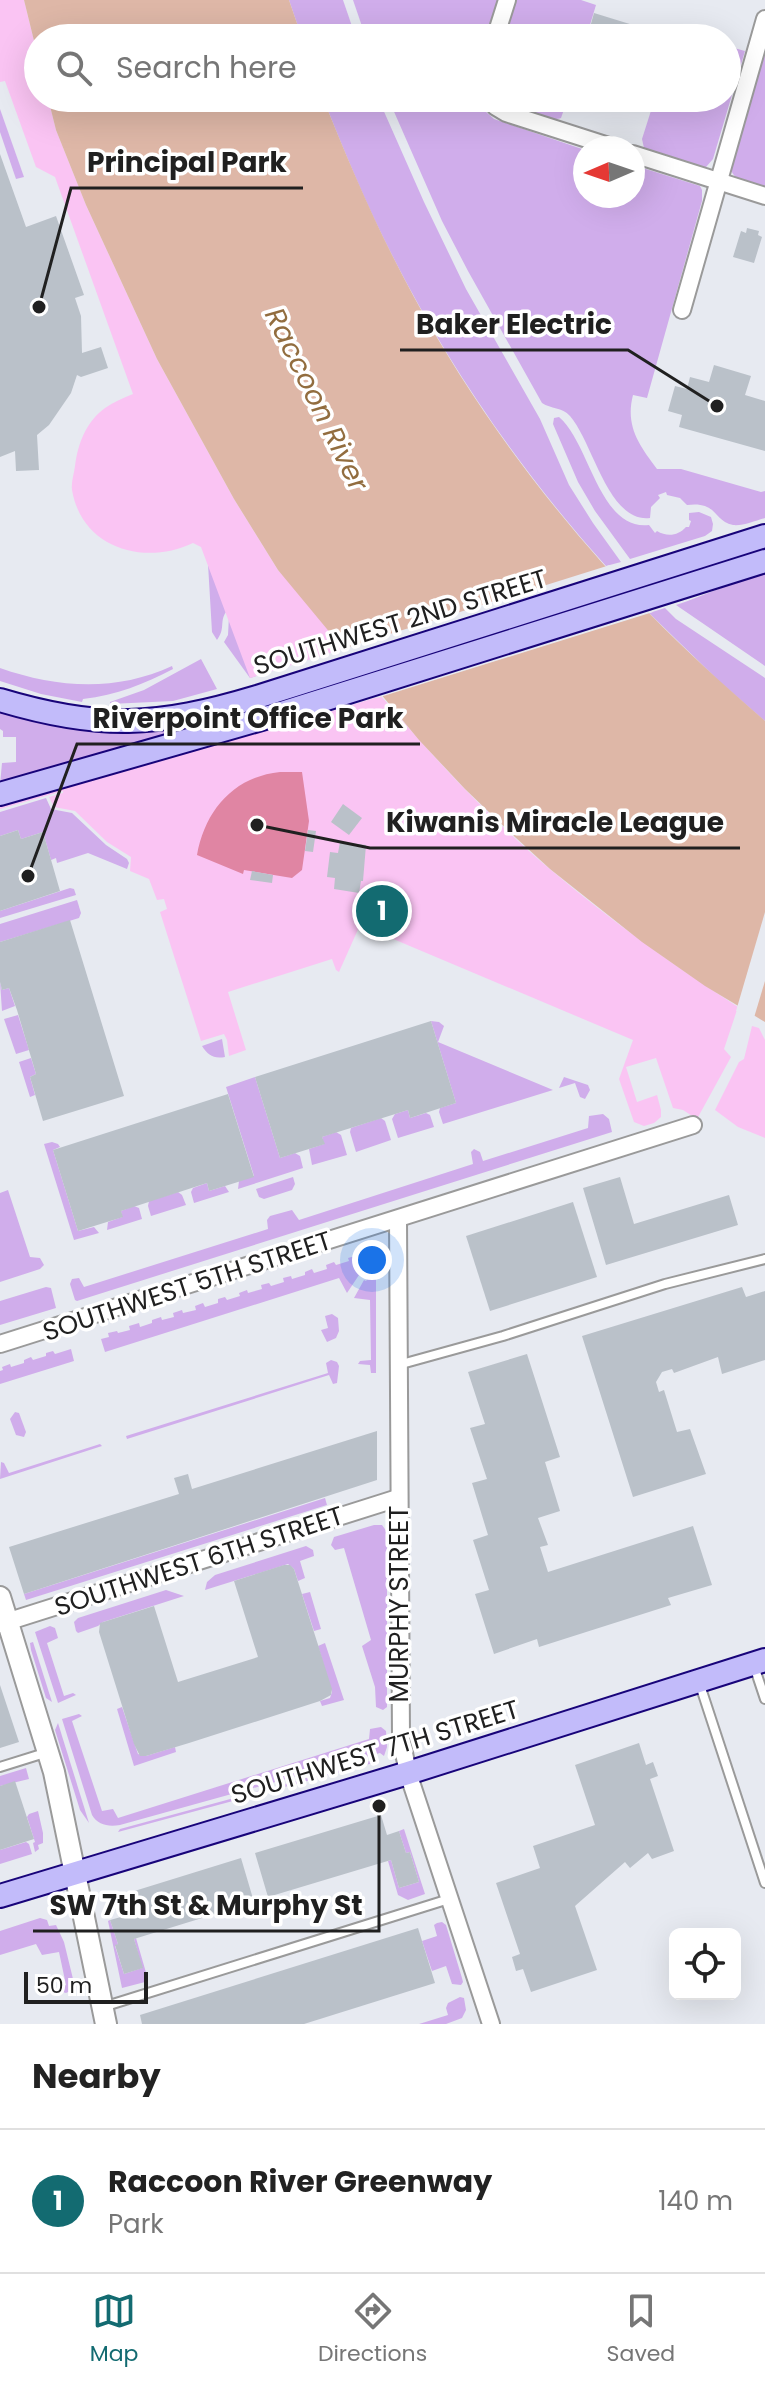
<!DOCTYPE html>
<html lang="en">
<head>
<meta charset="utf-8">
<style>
  :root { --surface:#fff; --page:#f2f2f2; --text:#222; --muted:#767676; --line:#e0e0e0; --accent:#136b71 }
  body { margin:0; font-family:Poppins,sans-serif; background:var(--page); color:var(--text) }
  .controls { position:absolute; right:24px; bottom:24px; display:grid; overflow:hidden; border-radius:12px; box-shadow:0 8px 32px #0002 }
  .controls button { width:72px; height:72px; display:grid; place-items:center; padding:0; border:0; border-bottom:2px solid var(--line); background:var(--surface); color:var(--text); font:40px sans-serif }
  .compass { position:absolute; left:573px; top:136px; width:72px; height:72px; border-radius:50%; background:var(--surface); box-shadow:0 8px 32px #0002; rotate:268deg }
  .scale { position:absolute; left:24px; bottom:20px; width:124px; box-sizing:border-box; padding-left:8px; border:4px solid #202020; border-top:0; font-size:22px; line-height:28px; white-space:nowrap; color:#202020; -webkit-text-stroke:6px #fff; paint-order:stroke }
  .you { position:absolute; left:372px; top:1260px; width:28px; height:28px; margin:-20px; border:6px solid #fff; border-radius:50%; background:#1a73e8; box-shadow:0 0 0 12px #1a73e833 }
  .badge { display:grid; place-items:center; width:52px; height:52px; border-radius:50%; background:var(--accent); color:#fff; font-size:26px; font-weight:700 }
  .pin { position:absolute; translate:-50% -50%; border:4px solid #fff; box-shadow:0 2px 8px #0006 }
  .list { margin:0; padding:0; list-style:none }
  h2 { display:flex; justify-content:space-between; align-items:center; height:104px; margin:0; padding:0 32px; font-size:34px }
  h2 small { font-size:26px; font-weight:400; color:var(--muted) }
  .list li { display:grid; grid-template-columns:52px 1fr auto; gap:24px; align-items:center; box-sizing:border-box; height:144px; padding:0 32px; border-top:2px solid var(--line) }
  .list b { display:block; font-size:30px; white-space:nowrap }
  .list p { margin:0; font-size:26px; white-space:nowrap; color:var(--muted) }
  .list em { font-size:26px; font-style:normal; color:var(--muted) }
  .icon { flex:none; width:44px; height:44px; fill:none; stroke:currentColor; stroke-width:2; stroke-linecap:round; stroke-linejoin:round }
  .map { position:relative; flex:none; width:765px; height:2024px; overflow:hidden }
  .search { position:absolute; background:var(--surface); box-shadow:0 8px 32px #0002; left:24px; right:24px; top:24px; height:88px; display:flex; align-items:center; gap:20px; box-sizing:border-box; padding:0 28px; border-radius:44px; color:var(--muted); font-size:30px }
  .sheet { height:248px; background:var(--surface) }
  nav { display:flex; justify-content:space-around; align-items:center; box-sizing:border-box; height:112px; border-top:2px solid var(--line); background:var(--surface); font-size:22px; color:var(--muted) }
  nav a { display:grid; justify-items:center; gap:4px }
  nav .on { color:var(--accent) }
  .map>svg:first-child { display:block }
  .grass { fill:#d0adeb }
  .park { fill:#fac4f3 }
  .pitch { fill:#e085a3 }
  .water { fill:#deb7a7 }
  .pier { fill:#e7eaf1 }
  .building { fill:#bac1c9 }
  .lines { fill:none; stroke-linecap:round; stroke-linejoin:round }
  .service-casing { stroke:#9a9a9a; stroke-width:12 }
  .minor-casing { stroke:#9a9a9a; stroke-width:20 }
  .tertiary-casing { stroke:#9a9a9a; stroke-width:24 }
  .secondary-casing { stroke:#18047a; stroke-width:26 }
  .service { stroke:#fff; stroke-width:8 }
  .minor { stroke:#fff; stroke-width:16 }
  .tertiary { stroke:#fff; stroke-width:20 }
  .secondary { stroke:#c2bbfa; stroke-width:22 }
  .labels { text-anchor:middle; stroke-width:7; stroke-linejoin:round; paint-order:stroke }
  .street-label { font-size:26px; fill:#202020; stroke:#fff }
  .water-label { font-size:28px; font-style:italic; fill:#926d3f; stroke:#fff }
  .leader { fill:none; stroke:#202020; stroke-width:3 }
  .callout-dot { fill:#202020; stroke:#fff; stroke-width:3 }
  .callout-label { font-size:28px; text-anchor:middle; font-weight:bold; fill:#202020; stroke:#fff; stroke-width:7; stroke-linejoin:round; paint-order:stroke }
</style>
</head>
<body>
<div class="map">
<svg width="765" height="2024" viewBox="0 0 765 2024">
  <rect width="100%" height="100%" fill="#e7eaf1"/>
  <g class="grass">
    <polygon points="289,0 343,0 356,38 302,38"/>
    <polygon points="353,0 500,0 488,38 366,38"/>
    <polygon points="513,0 581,0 596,5 586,38 502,38"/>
    <polygon points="727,46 745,51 713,159 706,167 701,168 644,148 642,139 655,98 727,98"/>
    <path d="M765,46v142c-15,-5 -33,-5 -35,-23z"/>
    <path d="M323,98h55l46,104 42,87 74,130 29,66 24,38 28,39 -15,4c-84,-93 -157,-199 -214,-311 -26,-51 -48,-104 -69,-157z"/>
    <path d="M388,98h91l6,13 9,8 91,31v46h48v-31l67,21 2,4v11l-55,197 -14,-3c-8,31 6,50 24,74h24l80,23 4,-1v27c-10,3 -22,8 -32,7 -20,-4 -15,-24 -46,-20l-7,-7 -13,-3 -1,-3 -8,3 2,3 -9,9 -1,11c-42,5 -57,-76 -80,-102 -8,-9 -19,-7 -28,-13l-74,-132 -26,-50z"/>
    <path d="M500,98h68l-7,20c-13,5 -52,-10 -61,-20z"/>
    <polygon points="0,109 24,177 16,179 0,132"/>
    <path d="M559,417c31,26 40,114 90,108l6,8 2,-2c10,6 21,5 29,-4h3l2,-6 -2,-1v-7l10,-1 12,5 2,7 -1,7 -7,5 -75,23 -35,-48 -17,-29 -25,-58 1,-6z"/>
    <path d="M208,564l26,40c-19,15 -6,21 -17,36l-5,-8z"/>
    <path d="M765,574v92l-89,-61c30,-10 58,-24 89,-31z"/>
    <polygon points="665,608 676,619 765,678 765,721 719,681 649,613"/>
    <polygon points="229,616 276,670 250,678 224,642 228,635"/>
    <polygon points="201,659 217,689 173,701 110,704 110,702 144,690"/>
    <path d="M172,666l1,3c-29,15 -56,26 -90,30l-1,3 -41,-8 -41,-13v-13c57,20 116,24 172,-2z"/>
    <path d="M0,711c79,24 136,26 217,9l1,2 -218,63 2,-22 14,-1v-25h-13v-6l-3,-2z"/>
    <polygon points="46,798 51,809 72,813 106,845 127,859 129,863 127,869 88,853 57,863 56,858 51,860 43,832 21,839 18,830 0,836 0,812"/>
    <polygon points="70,888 74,889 76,895 0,918 0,911"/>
    <polygon points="77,900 81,913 79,918 0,942 0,924"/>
    <polygon points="0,982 2,990 9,988 15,1006 2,1011"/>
    <polygon points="18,1015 29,1050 16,1054 4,1019"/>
    <polygon points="431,1021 439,1022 444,1026 438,1042 553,1090 443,1124 439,1112 440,1108 456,1103"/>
    <path d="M222,1039l3,18c-12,2 -17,-2 -23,-11z"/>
    <polygon points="31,1058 36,1074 30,1077 35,1095 30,1097 19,1062"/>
    <polygon points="255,1077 280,1158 295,1153 300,1156 303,1168 238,1189 239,1181 254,1176 226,1087"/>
    <polygon points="564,1077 588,1085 590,1090 585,1099 580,1097 575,1083 559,1088"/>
    <polygon points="408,1110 410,1118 426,1113 430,1115 434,1127 398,1138 392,1119 395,1114"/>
    <polygon points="603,1114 609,1119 612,1132 77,1301 75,1300 70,1284 72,1279 79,1278 84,1287 268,1229 267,1220 270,1216 292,1210 299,1220 473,1164 471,1152 474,1149 480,1152 483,1161 588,1128 589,1116"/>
    <polygon points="381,1118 385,1121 391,1140 356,1152 350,1132 351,1128"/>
    <polygon points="336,1132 341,1135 347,1155 312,1165 309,1149 324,1144 322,1137"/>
    <polygon points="52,1142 58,1144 60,1147 53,1150 78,1231 94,1227 99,1233 74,1240 44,1144"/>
    <polygon points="293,1177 295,1184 292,1190 264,1199 259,1197 256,1189"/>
    <polygon points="207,1183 209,1191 225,1186 229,1192 194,1203 191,1192 193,1188"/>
    <polygon points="8,1190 30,1257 40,1258 44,1265 40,1269 0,1282 0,1193"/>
    <polygon points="178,1192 182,1195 186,1205 151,1216 148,1206 149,1201"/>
    <polygon points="134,1206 139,1208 142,1219 107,1230 108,1222 122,1217 121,1211"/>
    <polygon points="373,1254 347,1293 339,1278 105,1352 101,1339 109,1337 108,1333 117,1331 118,1333 130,1330 129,1326 139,1323 140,1327 152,1323 152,1320 161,1317 162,1320 174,1317 173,1313 182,1310 183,1313 196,1310 195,1306 203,1303 205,1307 218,1303 218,1299 225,1297 227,1300 240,1296 239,1293 247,1290 248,1293 262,1289 261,1285 269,1283 271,1286 284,1282 283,1278 291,1276 292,1279 305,1275 305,1272 312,1269 314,1273 327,1269 326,1265 334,1262 336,1265 349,1261 348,1258 355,1256 357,1259"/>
    <polygon points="376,1262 376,1373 371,1373 370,1365 358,1364 360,1361 371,1360 370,1300 354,1298 364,1280 366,1281 369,1277 367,1275"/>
    <polygon points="46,1287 51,1288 56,1308 0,1325 0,1301"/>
    <polygon points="332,1314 338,1318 339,1331 336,1338 327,1342 321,1330 328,1328 325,1316"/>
    <polygon points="71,1349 74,1361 0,1384 0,1371 3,1370 2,1367 10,1364 11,1367 24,1363 24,1360 31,1357 33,1360 46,1356 46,1353 53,1351 55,1354"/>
    <polygon points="331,1360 337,1362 339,1366 337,1383 333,1384 329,1375 127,1439 126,1436 328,1373 326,1363"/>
    <polygon points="15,1412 19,1413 26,1432 24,1437 16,1435 10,1419"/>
    <polygon points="100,1444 102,1446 0,1479 1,1462 4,1463 9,1473"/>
    <polygon points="325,1498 327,1505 26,1600 24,1594"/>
    <polygon points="374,1525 382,1525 387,1532 387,1707 383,1710 376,1707 375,1687 362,1646 371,1640 344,1548 335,1550 331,1545 334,1537"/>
    <polygon points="306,1546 313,1550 314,1556 300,1561 305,1578 298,1581 294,1569 288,1564 205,1590 207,1582 215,1575"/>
    <polygon points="166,1590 184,1596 103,1622 98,1626 78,1633 76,1631 74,1622 78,1618"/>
    <polygon points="310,1592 321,1629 314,1631 302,1594"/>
    <polygon points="50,1626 55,1628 58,1638 47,1643 64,1696 73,1693 76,1695 58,1703 35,1632"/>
    <polygon points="33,1642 52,1702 46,1698 31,1650 30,1643"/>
    <polygon points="325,1643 344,1700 322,1706 320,1701 330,1698 332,1692 318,1646"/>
    <polygon points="122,1707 138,1754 146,1756 175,1747 176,1752 134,1766 117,1709"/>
    <path d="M79,1714l3,2 -10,5 30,90 11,-2 5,9 251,-79 1,-10 11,-2 5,4 1,16 -3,9 -4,-3 -260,72c-12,2 -22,0 -28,-10l-30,-96z"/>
    <polygon points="58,1723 89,1823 80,1810 55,1730"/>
    <polygon points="373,1760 377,1762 118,1832 120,1829"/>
    <polygon points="26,1768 29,1779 0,1786 0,1776"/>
    <polygon points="38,1811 43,1833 43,1843 38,1845 39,1849 35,1852 33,1843 35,1842 27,1817 29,1814"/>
    <polygon points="404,1829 425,1894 408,1900 398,1895 388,1861 391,1860 399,1888 419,1882 410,1852 406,1853 399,1831"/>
    <polygon points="26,1842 29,1844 32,1854 0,1864 0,1850"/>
    <polygon points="40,1918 47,1920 49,1926 56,1925 64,1942 74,1983 74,1989 66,1993 56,1990 58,1987 66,1985 59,1952 42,1955 36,1944 0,1955 0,1931"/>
    <polygon points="110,1920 118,1944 115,1946 124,1974 142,1968 134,1939 136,1938 147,1976 145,1982 122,1988 108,1921"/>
    <polygon points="437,1923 442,1922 446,1925 462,1978 463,1982 461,1985 452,1984 446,1966 432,1971 422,1941 437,1936 434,1925"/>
    <polygon points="460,1997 464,1998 466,2010 462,2018 446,2024 419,2024 448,2015 446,2008 448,2003"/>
  </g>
  <g class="park">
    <path d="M0,0h24l14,57v41h10l8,32 30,75 71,154 77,140 44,71 25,27 40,52 -93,29 -49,-131 -8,-4c-48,23 -111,6 -121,-53 -1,-8 2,-16 3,-24 3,-23 11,-44 30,-58 9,-6 18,-10 28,-14l-78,-217 -19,-10 -31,-86 -5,1z"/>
    <path d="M381,696c53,62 108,122 170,174 59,50 122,95 187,137l-14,42 7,8 -34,62 -14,-9 -10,-2 -17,-50 -30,9 11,35 20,-7 4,15v7l-7,6 -10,3 -10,-4 -15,-43 14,-39 -273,-115 -21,47 -3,-2 -4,-11 -104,33 18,58 -17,6 -2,-16 -3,-6 -23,7 -41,-129 7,-3 -3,-10 -7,1 -8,-21 -19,-8 1,-14 -24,-15 -32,-31 -21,-4 -5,-10 14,-4v-2l-63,18v-3c127,-38 255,-70 381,-110z"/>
    <polygon points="752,1026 759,1028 765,1040 765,1138 738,1127 715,1110 739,1062 744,1059"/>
  </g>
  <path class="pitch" d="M280,772h22l7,49 -7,49 -10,8 -48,-8 -1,4 -46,-19c8,-44 36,-78 83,-83z"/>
  <g class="water">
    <polygon points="24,0 289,0 302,38 38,38 38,57"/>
    <path d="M48,98h275c27,68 56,135 91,199 62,114 144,223 235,316 37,38 76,73 116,108v301l-60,-36 -63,-44 -92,-73 -35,-32 -50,-48 -46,-49 -141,-170 -44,-71 -77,-140 -71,-154 -30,-75z"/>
  </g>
  <g class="pier">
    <polygon points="610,565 653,612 377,698 339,650"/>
    <polygon points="765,912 765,981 753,1021 736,1011"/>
  </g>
  <g class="building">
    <polygon points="594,13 672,37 672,38 587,38"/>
    <polygon points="0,154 26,227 56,216 84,295 75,298 81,316 82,353 101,347 108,368 81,377 77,375 71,393 49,425 37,435 39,470 16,471 15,451 0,457"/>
    <polygon points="747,228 759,231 758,235 762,237 754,263 733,257 741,231 746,233"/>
    <polygon points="714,365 751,376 745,395 765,401 765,451 679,427 682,415 668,411 675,386 687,389 690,377 709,382"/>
    <polygon points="343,804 362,818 349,835 331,822"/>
    <polygon points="18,830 21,839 43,832 60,891 0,911 0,836"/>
    <polygon points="308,830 316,831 313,852 305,851"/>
    <polygon points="340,842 366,845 363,881 361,881 359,893 334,889 335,878 327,877 330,852 338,853"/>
    <polygon points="252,871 273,875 272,883 250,880"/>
    <polygon points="70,920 124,1096 43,1121 30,1077 36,1074 17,1010 9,988 2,990 0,982 0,942"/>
    <polygon points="431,1021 456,1103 410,1118 408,1110 322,1137 325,1144 280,1158 255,1077"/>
    <polygon points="228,1094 254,1177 209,1191 207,1183 121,1211 123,1217 78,1231 53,1150"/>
    <polygon points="620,1177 634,1224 729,1195 738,1225 606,1265 583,1188"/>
    <polygon points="573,1202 597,1277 490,1311 466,1236"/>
    <polygon points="742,1287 746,1297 765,1291 765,1360 722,1374 718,1357 674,1373 672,1369 662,1372 656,1382 659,1392 664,1390 677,1432 690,1429 706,1474 633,1497 582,1336"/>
    <polygon points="527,1354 560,1457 545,1462 560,1511 538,1518 548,1545 540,1547 548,1572 693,1526 712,1585 668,1598 671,1605 539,1647 537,1639 494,1654 475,1594 489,1590 473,1540 488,1535 472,1483 487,1479 470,1428 485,1424 468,1372"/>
    <polygon points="377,1431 377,1480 24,1594 9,1547 179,1494 174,1478 188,1474 192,1489"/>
    <polygon points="284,1565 290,1565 294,1569 332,1689 331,1695 320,1701 189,1743 146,1756 140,1756 134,1744 99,1632 100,1623 154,1606 178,1682 258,1657 234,1581"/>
    <polygon points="0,1685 19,1742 0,1748"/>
    <polygon points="639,1743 646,1765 653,1762 658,1776 650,1779 674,1851 652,1859 648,1853 630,1868 625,1862 575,1906 597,1970 531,1992 523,1969 516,1971 512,1957 520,1954 496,1883 540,1868 533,1846 595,1825 575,1765"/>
    <polygon points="15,1781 34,1839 0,1850 0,1786"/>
    <polygon points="381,1815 387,1835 399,1831 406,1853 410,1852 419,1882 399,1888 391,1860 268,1897 255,1853"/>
    <polygon points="241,1858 254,1902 134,1939 143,1968 124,1974 115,1945 118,1944 110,1920 121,1917 115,1897"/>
    <polygon points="418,1928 435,1983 304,2024 142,2024 140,2015"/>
  </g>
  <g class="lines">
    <g class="service-casing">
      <g id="service">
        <polyline points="398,1365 503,1336 665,1284 765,1259"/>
        <polyline points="754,1666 765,1699"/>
        <polyline points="699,1682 765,1883"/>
        <polyline points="0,1767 48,1752"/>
        <polyline points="103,2007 449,1899"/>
      </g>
    </g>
    <g class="minor-casing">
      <g id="minor">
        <polyline points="495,38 507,0"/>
        <polyline points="489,98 496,107 506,113 615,148"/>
        <polyline points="633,154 765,196"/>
        <polyline points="682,310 765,19"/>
        <polyline points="398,1219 401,1738 408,1773 491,2024"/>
        <polyline points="0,1344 693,1125"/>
        <polyline points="0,1624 398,1498"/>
      </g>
    </g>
    <g class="tertiary-casing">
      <polyline id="tertiary" points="0,1597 54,1772 106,2024"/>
    </g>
    <g class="secondary-casing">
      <g id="secondary">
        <path d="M0,700c100,30 157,27 257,-3l508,-161"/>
        <polyline points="0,794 272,716 765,561"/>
        <polyline points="0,1896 408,1773 765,1660"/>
      </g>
    </g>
    <use href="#service" class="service"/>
    <use href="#minor" class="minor"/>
    <use href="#tertiary" class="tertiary"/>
    <use href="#secondary" class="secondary"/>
  </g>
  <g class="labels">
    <g class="street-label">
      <text transform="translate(400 622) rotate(-17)" y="9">SOUTHWEST 2ND STREET</text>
      <text transform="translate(187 1286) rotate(-18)" y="9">SOUTHWEST 5TH STREET</text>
      <text transform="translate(199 1561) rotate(-18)" y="9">SOUTHWEST 6TH STREET</text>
      <text transform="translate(399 1604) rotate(-90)" y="9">MURPHY STREET</text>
      <text transform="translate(375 1752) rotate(-17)" y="9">SOUTHWEST 7TH STREET</text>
    </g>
    <g class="water-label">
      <text transform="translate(317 399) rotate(64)" y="10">Raccoon River</text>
    </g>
  </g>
  <path class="leader" d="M39 307L71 188H303M717 406L628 350H400M28 876L77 744H420M257 825L370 848H740M379 1806L379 1931H33"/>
  <g class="callout-dot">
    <circle cx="39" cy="307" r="8"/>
    <circle cx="717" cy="406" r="8"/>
    <circle cx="28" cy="876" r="8"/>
    <circle cx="257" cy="825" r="8"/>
    <circle cx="379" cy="1806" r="8"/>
  </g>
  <g class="callout-label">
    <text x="187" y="172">Principal Park</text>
    <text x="514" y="334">Baker Electric</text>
    <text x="248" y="728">Riverpoint Office Park</text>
    <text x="555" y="832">Kiwanis Miracle League</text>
    <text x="206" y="1915">SW 7th St &amp; Murphy St</text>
  </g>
</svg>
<div class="controls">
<button><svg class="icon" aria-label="locate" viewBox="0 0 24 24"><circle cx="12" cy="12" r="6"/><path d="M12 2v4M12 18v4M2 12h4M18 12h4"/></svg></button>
</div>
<svg class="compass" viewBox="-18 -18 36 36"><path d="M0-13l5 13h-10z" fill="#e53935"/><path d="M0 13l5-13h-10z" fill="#767676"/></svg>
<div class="scale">50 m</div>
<div class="you"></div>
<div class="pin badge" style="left:382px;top:911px">1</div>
<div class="search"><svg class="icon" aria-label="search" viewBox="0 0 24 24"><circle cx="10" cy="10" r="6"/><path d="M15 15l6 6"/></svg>Search here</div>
</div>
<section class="sheet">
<h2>Nearby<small></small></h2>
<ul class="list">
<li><span class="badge">1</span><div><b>Raccoon River Greenway</b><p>Park</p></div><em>140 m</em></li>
</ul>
</section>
<nav>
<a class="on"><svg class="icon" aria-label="map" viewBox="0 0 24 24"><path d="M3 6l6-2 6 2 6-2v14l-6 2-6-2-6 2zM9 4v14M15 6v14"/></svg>Map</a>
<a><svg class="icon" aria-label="directions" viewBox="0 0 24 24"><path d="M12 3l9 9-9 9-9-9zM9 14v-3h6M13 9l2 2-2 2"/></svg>Directions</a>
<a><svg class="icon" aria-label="saved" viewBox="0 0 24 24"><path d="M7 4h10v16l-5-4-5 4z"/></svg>Saved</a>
</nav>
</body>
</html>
